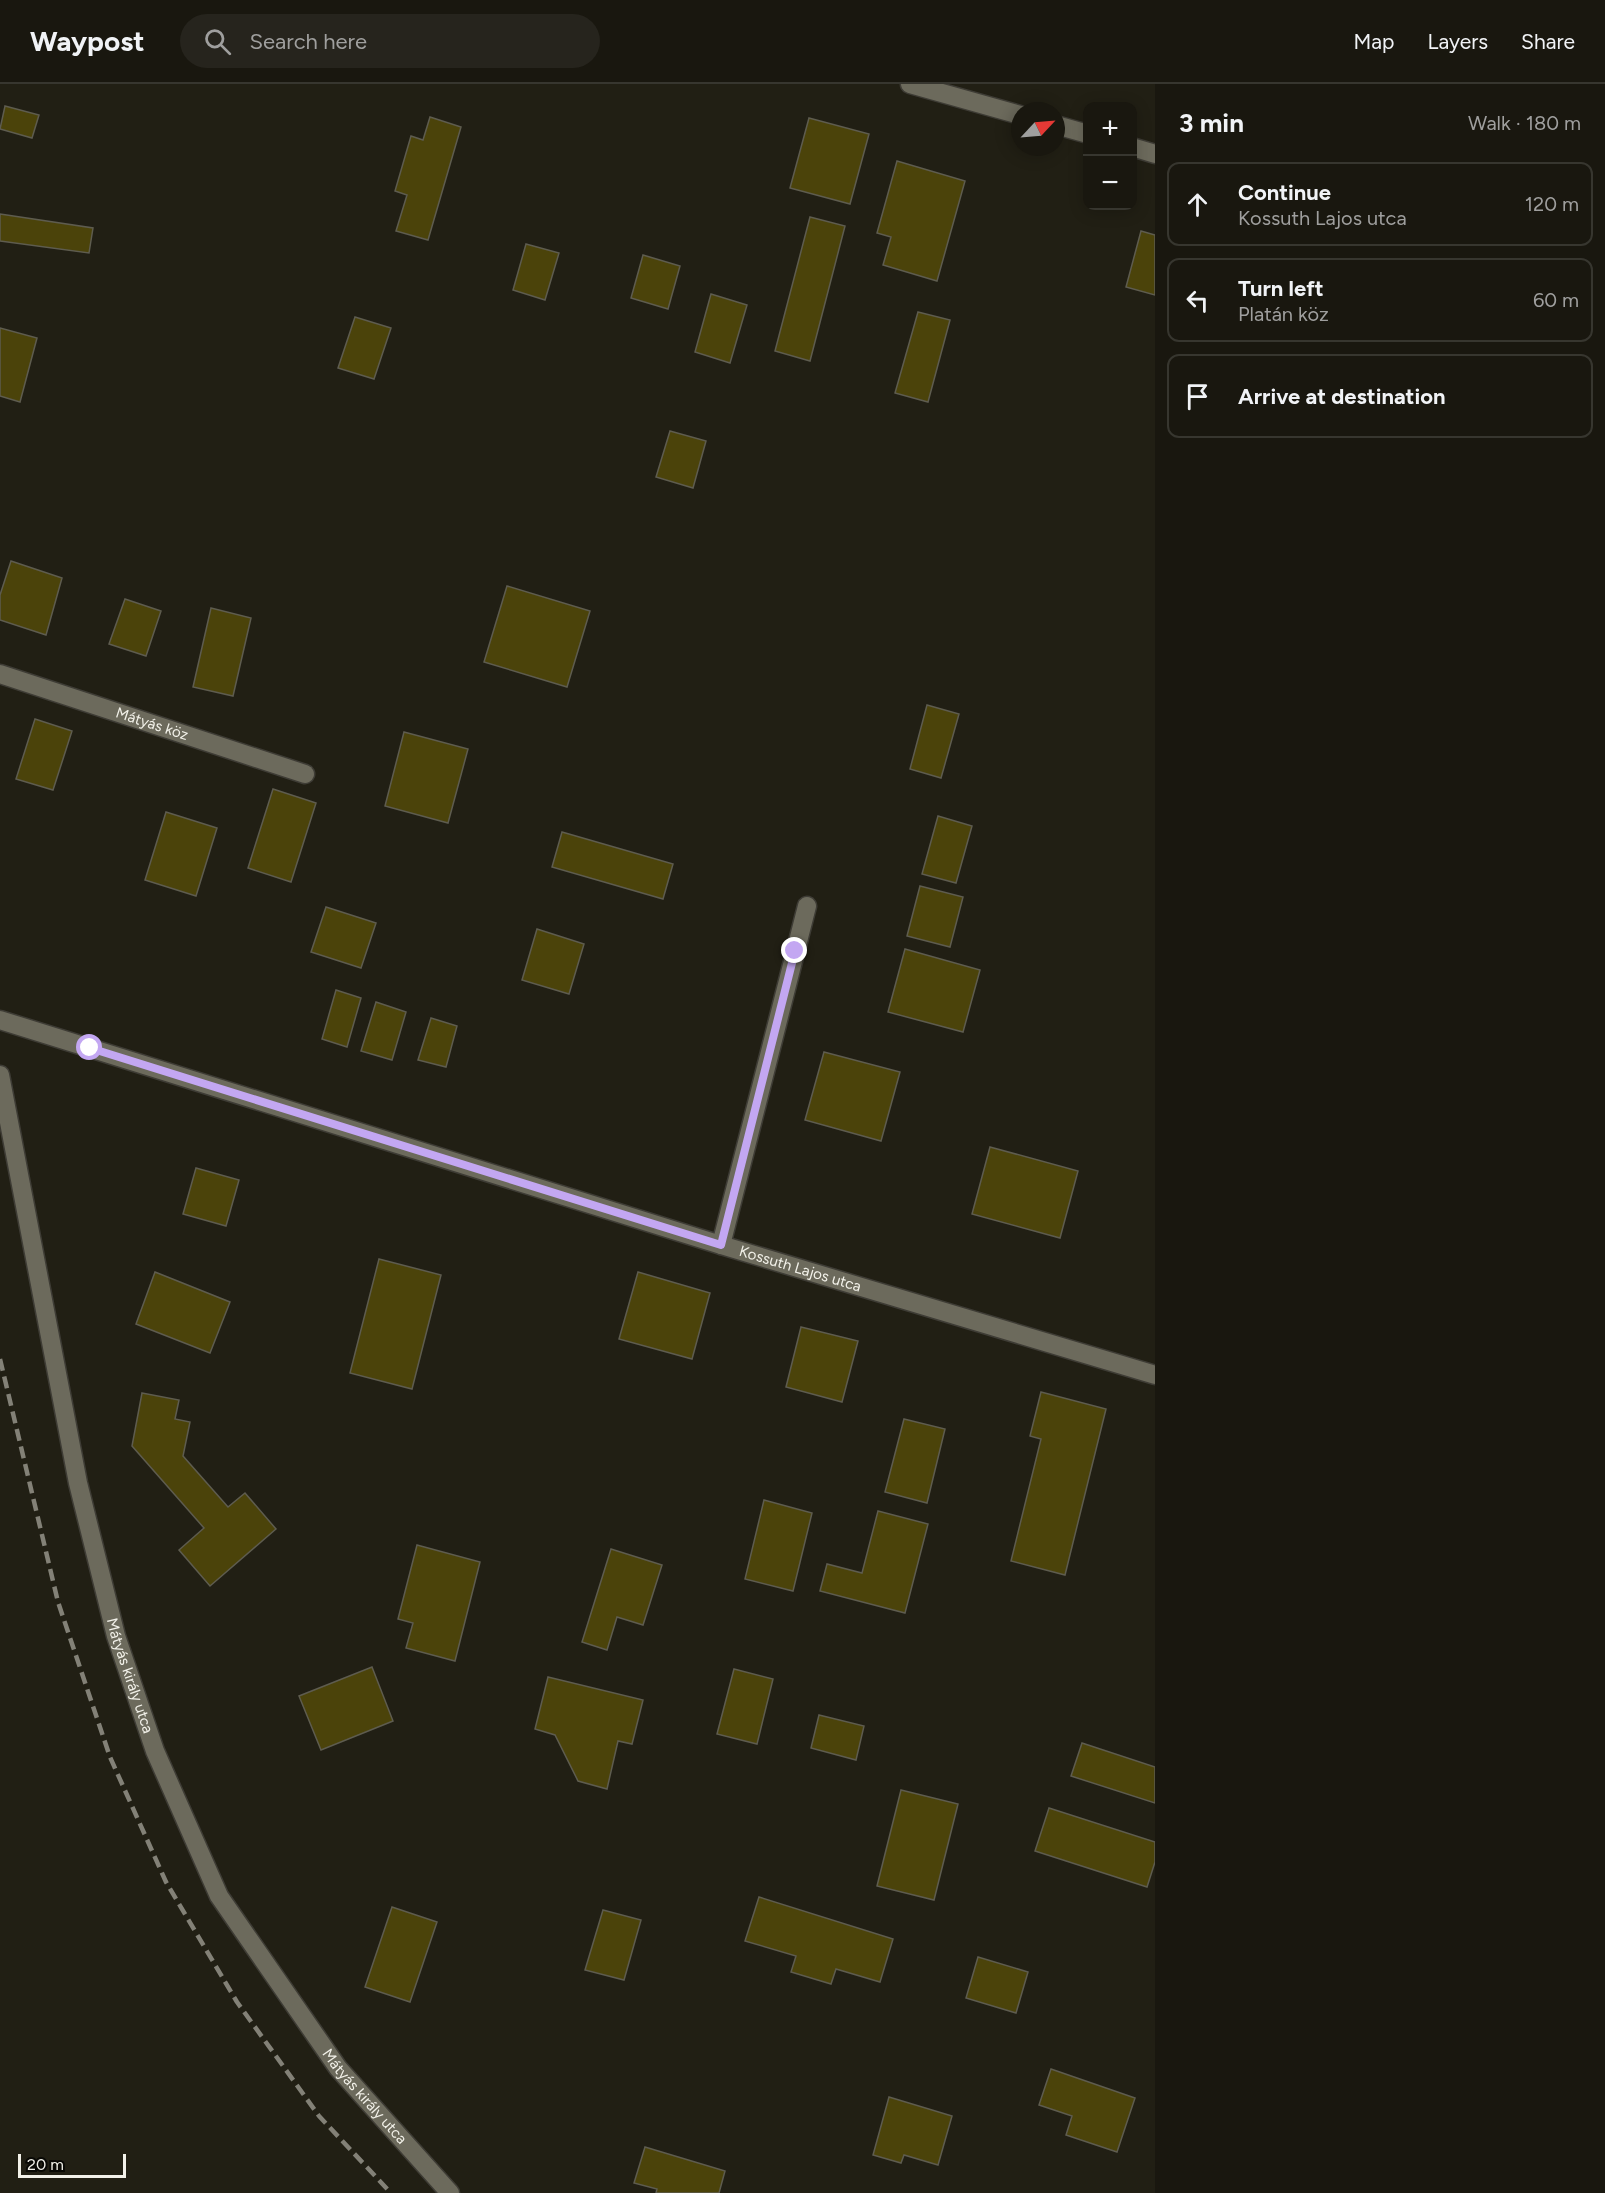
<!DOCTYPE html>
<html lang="en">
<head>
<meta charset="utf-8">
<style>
  :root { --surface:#19170f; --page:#26241d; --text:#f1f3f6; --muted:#9f9f9e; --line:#37362f }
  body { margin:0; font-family:Figtree,sans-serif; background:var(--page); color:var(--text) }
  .controls { position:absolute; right:18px; top:18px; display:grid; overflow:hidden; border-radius:12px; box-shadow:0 3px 15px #0003 }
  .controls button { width:54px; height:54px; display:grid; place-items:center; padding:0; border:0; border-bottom:2px solid var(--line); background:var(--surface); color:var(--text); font:30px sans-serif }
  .compass { position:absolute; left:1011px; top:18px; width:54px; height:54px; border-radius:50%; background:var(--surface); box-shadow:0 3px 15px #0003; rotate:64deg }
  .scale { position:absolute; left:18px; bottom:15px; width:108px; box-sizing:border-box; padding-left:6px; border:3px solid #f2f1e9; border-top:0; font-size:16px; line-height:21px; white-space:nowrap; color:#f2f1e9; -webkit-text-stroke:4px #090905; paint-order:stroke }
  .stop { position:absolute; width:18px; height:18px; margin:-14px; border:4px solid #c3a7f2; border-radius:50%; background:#fff }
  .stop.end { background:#c3a7f2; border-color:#fff; box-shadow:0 2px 6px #0008 }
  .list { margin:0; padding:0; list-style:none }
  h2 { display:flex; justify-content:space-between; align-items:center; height:78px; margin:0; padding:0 24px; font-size:26px }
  h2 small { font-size:20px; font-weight:400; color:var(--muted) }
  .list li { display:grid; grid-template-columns:39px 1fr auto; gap:18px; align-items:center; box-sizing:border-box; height:84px; margin:0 12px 12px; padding:0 12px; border:2px solid var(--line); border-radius:12px }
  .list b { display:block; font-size:22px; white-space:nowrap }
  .list p { margin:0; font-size:20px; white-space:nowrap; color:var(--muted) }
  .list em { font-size:20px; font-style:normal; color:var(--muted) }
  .icon { flex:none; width:33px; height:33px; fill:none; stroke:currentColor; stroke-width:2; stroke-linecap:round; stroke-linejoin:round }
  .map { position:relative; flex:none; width:1155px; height:2109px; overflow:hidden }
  header { display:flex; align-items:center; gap:36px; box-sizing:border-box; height:84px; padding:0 30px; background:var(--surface); border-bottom:2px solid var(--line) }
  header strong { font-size:28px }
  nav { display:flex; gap:33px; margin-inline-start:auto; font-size:21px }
  .search { width:420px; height:54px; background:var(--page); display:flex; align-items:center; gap:15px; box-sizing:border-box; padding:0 21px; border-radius:33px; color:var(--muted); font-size:22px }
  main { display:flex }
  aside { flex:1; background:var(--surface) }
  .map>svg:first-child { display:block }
  .building { fill:#4b430a; stroke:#5e5c4f; stroke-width:1.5 }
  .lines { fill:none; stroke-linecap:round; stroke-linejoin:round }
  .lane-casing { stroke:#3e3c35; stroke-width:21 }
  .street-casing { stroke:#3e3c35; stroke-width:21 }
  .lane { stroke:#6c6a5c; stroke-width:18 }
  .street { stroke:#6c6a5c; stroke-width:18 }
  .rail { stroke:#838177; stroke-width:4.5; stroke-dasharray:12 6; stroke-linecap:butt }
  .route { stroke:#c3a7f2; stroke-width:8 }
  .labels { text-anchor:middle; stroke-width:5; stroke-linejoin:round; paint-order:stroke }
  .street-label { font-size:15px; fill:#f2f1e9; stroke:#090905 }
</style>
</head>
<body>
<header>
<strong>Waypost</strong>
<div class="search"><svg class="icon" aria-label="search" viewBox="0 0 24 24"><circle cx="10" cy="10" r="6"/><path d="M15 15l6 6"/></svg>Search here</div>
<nav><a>Map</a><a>Layers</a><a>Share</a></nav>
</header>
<main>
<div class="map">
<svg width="1155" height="2109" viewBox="0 0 1155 2109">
  <rect width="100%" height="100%" fill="#211f14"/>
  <g class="building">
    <polygon points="5,22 39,31 32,54 0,45"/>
    <polygon points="430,33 461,43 428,156 396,147 407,111 395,107 411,52 423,56"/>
    <polygon points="809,34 869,50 850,120 790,104"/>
    <polygon points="897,77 965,97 937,197 883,181 891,153 877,149"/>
    <polygon points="0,130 93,144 89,169 0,157"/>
    <polygon points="810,133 845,142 810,277 775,267"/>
    <polygon points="1141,147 1155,151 1155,211 1126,203"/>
    <polygon points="526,160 559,169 545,216 513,206"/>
    <polygon points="643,171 680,182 668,225 631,214"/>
    <polygon points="711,210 747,221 730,279 695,268"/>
    <polygon points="918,228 950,236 928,318 895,309"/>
    <polygon points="355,233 391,244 374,295 338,284"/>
    <polygon points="0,244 37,254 20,318 0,312"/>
    <polygon points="670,347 706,357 693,404 656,393"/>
    <polygon points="11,477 62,494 46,551 0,536 0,511"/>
    <polygon points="507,502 590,527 567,603 484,578"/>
    <polygon points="125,515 161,527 146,572 109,560"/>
    <polygon points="211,524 251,534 233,612 193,603"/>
    <polygon points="927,621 959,630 941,694 910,685"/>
    <polygon points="35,635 72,647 53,706 16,695"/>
    <polygon points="404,648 468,665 448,739 385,722"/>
    <polygon points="273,705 316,719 291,798 248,784"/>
    <polygon points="166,728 217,744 196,812 145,796"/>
    <polygon points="938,732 972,742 956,799 922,790"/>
    <polygon points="562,748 673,780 663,815 552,783"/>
    <polygon points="920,802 963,813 950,863 907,852"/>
    <polygon points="326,823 376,839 361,884 311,868"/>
    <polygon points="537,845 584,860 569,910 522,896"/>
    <polygon points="905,865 980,886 963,948 888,928"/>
    <polygon points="336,906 361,914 347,963 322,955"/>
    <polygon points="376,918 406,928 392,976 361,967"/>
    <polygon points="431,934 457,942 446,983 418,976"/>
    <polygon points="824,968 900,988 881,1057 805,1036"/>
    <polygon points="990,1063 1078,1087 1060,1154 972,1130"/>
    <polygon points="196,1084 239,1096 226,1142 183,1130"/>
    <polygon points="379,1175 441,1191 412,1305 350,1289"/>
    <polygon points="155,1188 230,1218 210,1269 136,1240"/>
    <polygon points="638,1188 710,1209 692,1275 619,1255"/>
    <polygon points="801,1243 858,1257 842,1318 786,1303"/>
    <polygon points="1041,1308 1106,1325 1065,1491 1011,1477 1041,1355 1030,1352"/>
    <polygon points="142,1309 179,1316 175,1335 190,1338 183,1372 228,1423 245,1409 276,1445 210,1502 179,1466 204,1444 132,1362"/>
    <polygon points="904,1335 945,1345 927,1419 885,1408"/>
    <polygon points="764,1416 812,1429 793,1507 745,1495"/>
    <polygon points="878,1427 928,1440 905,1529 820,1507 827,1480 862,1489"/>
    <polygon points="417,1461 480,1478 455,1577 406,1564 413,1539 398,1535"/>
    <polygon points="611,1465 662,1481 643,1541 617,1533 607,1566 582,1558"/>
    <polygon points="372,1583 393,1637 321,1666 299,1612"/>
    <polygon points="734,1585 773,1595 757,1660 717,1650"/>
    <polygon points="548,1593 643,1616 632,1660 618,1657 607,1705 578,1697 555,1651 535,1645"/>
    <polygon points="819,1631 864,1642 856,1676 811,1664"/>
    <polygon points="1082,1659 1155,1683 1155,1719 1071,1692"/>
    <polygon points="901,1706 958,1720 934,1816 877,1802"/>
    <polygon points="1049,1724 1155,1758 1155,1778 1147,1803 1035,1767"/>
    <polygon points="759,1813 893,1855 880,1898 836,1885 831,1900 791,1888 796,1872 745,1857"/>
    <polygon points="392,1823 437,1838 410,1918 365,1903"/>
    <polygon points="603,1826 641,1836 624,1896 585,1886"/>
    <polygon points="978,1873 1028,1888 1016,1929 966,1914"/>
    <polygon points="1051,1985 1135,2014 1117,2068 1066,2051 1072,2032 1039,2021"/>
    <polygon points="889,2013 952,2032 938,2081 904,2071 901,2079 873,2071"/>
    <polygon points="645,2063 725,2087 719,2109 656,2109 657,2105 634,2099"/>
  </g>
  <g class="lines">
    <g class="lane-casing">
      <polyline id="lane" points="721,1161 807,822"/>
    </g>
    <g class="street-casing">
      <g id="street">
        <polyline points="910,0 1020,31"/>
        <polyline points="1056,41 1088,50"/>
        <polyline points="1132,63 1155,70"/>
        <path id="s1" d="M0,590l305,100"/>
        <path id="s2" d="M0,936l721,225 434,130"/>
        <path id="s3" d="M0,991l78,408 38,153 39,115 64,145 119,172 112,125"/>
      </g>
    </g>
    <use href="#lane" class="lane"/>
    <use href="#street" class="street"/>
    <polyline class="rail" points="0,1275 58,1518 110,1673 166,1798 237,1918 319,2032 391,2109"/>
  </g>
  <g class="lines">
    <polyline class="route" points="90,964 721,1161 795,867"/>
  </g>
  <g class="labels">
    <g class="street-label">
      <text dy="5" stroke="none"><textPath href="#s1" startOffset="160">Mátyás köz</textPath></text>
      <text dy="5" stroke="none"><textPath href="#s2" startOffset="838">Kossuth Lajos utca</textPath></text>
      <text dy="5" stroke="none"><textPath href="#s3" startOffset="615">Mátyás király utca</textPath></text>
      <text dy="5" stroke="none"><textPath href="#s3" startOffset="1101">Mátyás király utca</textPath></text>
    </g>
  </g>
</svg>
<div class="controls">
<button>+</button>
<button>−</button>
</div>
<svg class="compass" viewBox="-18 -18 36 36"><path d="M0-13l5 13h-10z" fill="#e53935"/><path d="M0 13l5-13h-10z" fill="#9f9f9e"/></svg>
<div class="scale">20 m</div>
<div class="stop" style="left:90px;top:964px"></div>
<div class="stop end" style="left:795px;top:867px"></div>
</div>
<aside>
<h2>3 min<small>Walk · 180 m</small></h2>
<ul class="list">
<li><svg class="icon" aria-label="ahead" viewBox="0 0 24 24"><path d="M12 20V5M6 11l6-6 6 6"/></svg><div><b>Continue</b><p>Kossuth Lajos utca</p></div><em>120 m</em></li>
<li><svg class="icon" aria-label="left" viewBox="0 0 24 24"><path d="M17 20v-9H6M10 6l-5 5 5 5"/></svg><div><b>Turn left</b><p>Platán köz</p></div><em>60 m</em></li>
<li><svg class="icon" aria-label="arrive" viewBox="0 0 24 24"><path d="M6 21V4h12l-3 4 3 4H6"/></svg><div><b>Arrive at destination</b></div></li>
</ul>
</aside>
</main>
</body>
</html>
